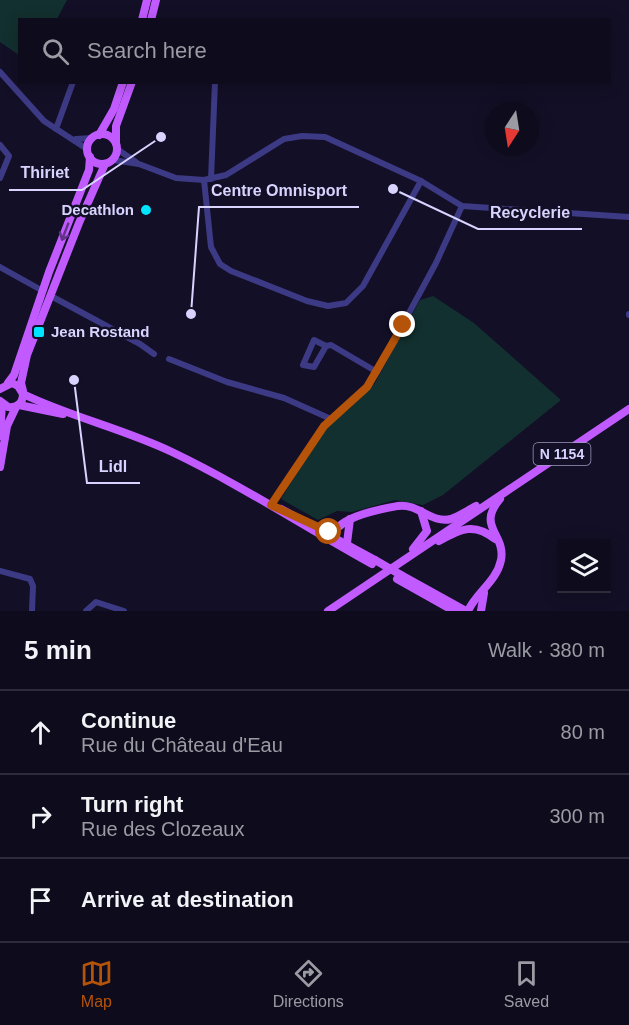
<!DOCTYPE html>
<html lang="en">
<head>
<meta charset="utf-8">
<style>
  :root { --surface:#0e0b1c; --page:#171425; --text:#f1f3f6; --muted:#9b9ba3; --line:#2e2b3b; --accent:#b45309 }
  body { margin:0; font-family:Helvetica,sans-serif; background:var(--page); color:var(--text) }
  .controls { position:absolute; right:18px; bottom:18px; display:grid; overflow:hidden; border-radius:0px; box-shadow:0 3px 15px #0003 }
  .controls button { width:54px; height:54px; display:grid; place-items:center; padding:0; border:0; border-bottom:2px solid var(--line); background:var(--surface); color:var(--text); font:30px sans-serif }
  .compass { position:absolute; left:485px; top:102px; width:54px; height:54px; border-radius:50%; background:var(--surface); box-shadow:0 3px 15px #0003; rotate:192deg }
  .stop { position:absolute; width:18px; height:18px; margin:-14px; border:4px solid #b45309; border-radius:50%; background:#fff }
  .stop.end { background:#b45309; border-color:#fff; box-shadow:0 2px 6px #0008 }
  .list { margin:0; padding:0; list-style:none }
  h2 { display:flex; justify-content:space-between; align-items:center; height:78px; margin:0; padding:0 24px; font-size:26px }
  h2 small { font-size:20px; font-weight:400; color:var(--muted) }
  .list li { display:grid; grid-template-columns:39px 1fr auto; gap:18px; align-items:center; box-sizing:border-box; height:84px; padding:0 24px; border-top:2px solid var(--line) }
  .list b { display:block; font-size:22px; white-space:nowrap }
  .list p { margin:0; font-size:20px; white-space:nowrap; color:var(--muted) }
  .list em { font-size:20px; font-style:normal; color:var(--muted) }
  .icon { flex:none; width:33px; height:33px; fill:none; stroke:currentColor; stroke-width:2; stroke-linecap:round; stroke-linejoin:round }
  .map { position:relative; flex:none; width:629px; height:611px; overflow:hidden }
  .search { position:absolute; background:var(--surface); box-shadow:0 3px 15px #0003; left:18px; right:18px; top:18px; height:66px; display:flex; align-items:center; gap:15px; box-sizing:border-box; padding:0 21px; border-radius:0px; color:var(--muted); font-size:22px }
  .sheet { height:330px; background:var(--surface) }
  nav { display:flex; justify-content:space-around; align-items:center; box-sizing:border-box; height:84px; border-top:2px solid var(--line); background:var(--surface); font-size:16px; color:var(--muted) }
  nav a { display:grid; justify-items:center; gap:3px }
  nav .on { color:var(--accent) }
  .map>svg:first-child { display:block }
  .green { fill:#12302f }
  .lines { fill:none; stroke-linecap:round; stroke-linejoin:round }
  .minor { stroke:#3d3a85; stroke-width:6 }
  .major { stroke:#c25bff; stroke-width:8 }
  .major-bridge { stroke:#c25bff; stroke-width:8 }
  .oneway { stroke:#623188 }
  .route { stroke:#b45309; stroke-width:8 }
  .poi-dot { fill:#00e5ff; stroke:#130f26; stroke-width:2 }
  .labels { text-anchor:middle; stroke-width:5; stroke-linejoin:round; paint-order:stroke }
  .shield { fill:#130f26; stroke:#9e99be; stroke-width:1.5 }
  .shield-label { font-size:14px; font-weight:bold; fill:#d9d4ff }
  .poi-label { font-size:15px; font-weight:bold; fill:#d9d4ff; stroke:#130f26; text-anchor:end }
  .leader { fill:none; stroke:#d9d4ff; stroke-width:2 }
  .callout-dot { fill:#d9d4ff; stroke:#130f26; stroke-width:2 }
  .callout-label { font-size:16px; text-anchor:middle; font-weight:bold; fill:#d9d4ff; stroke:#130f26; stroke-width:5; stroke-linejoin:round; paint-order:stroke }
</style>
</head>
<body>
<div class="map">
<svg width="629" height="611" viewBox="0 0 629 611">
  <rect width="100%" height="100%" fill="#130f26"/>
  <g class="green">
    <polygon points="0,0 67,0 57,19 20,20 19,55 0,42"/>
    <polygon points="433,296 474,323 561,400 443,495 423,505 395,500 352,512 337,511 318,520 281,499 324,429 349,409 375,383 420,300"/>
  </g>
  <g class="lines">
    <g class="minor">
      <polyline points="0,72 44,121 87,149"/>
      <polyline points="56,129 73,82"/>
      <polyline points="76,139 92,138"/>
      <polyline points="0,145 9,156 0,178"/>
      <polyline points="117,149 136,162"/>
      <polyline points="113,160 139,164 176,178 204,180 226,175 284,139 302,136 325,137 421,181 462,206 629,217"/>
      <polyline points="211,179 215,82"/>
      <polyline points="204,180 211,247 220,264 231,271 307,301 328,306 346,303 363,286 421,181"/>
      <polyline points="0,267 43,291"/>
      <polyline points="51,296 140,344 154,354"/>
      <polyline points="629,315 629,314"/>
      <polyline points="326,346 314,367 303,365 314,340 326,346 331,345 377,372"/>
      <polyline points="169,359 227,382 284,398 331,419"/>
      <polyline points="271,505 324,426 367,387 377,372 436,263 462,206"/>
      <polyline points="0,571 30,579 33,586 32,611"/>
      <polyline points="86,611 96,602 124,611"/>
    </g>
    <g class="major">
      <polyline points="142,20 147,0"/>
      <polyline points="151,20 156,0"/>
      <circle cx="102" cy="149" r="15"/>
      <polyline points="99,135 114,109 123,82"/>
      <polyline points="116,143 116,126 132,82"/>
      <polyline points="8,383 14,375 49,272 89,170 90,157"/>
      <path d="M0,389l12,-6 6,3 5,8c0,9 -6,14 -15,13l-8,-6"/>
      <polyline points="23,391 21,383 27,355 79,223 105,164"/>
      <path d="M23,394c48,23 101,35 149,58 69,33 133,75 200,112"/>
      <polyline points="19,405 63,414"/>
      <polyline points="0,436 2,404"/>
      <polyline points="0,467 7,426 16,407"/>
      <polyline points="281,509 375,560"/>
      <path d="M325,532c11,0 12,-5 20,-10 15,-9 37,-13 53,-16 20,-3 33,18 53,13 9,-3 17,-9 25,-13"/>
      <path d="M439,541c22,-12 35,-19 56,-2"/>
      <polyline points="347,543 350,519"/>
      <polyline points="413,549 427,531 421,511"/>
      <polyline points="401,575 466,611"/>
      <polyline points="397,579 454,611"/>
      <polyline points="328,611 629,409"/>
      <path d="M468,611c8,-18 29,-30 33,-51 5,-26 -25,-33 -1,-61"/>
      <polyline points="481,611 484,593"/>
    </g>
    <polyline class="major-bridge" points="375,560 401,575"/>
  </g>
  <defs><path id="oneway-shaft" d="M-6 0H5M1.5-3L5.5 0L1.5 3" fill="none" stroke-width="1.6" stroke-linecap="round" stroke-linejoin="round" transform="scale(1.5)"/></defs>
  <use class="oneway" href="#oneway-shaft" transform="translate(65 232) rotate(111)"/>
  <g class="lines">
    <polyline class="route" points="329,532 271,505 324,426 367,387 403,325"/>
  </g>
  <g class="poi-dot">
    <circle cx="146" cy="210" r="6"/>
    <rect x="33" y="326" width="12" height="12" rx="3"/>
  </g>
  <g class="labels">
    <rect class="shield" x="533.5" y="443" width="57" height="22" rx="4.5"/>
    <g class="shield-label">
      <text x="562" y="459">N 1154</text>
    </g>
    <g class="poi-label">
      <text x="134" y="215">Decathlon</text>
      <text x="51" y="337" text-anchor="start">Jean Rostand</text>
    </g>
  </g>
  <path class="leader" d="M161 137L82 190H9M191 314L199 207H359M393 189L478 229H582M74 380L87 483H140"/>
  <g class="callout-dot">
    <circle cx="161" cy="137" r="6"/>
    <circle cx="191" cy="314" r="6"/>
    <circle cx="393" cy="189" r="6"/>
    <circle cx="74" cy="380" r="6"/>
  </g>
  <g class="callout-label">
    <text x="45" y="178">Thiriet</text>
    <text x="279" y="196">Centre Omnisport</text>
    <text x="530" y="218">Recyclerie</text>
    <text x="113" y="472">Lidl</text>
  </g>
</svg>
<div class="controls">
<button><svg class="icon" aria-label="layers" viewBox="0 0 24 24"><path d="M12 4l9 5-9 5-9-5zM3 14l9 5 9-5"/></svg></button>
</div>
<svg class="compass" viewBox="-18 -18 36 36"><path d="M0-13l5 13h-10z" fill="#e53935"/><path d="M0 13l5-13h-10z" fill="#9b9ba3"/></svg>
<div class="stop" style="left:329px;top:532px"></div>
<div class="stop end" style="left:403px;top:325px"></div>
<div class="search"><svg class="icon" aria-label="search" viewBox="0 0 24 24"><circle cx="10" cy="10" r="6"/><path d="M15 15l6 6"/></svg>Search here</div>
</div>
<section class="sheet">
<h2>5 min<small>Walk · 380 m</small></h2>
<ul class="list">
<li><svg class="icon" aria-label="ahead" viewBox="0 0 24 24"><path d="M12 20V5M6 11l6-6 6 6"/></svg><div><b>Continue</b><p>Rue du Château d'Eau</p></div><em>80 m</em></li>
<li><svg class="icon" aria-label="right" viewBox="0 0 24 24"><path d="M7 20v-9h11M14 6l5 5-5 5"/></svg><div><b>Turn right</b><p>Rue des Clozeaux</p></div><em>300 m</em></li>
<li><svg class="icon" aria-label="arrive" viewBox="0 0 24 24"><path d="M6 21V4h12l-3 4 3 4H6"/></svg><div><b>Arrive at destination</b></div></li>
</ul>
</section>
<nav>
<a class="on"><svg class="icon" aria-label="map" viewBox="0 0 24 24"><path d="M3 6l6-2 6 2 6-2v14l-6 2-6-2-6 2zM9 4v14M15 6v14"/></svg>Map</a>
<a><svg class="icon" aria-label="directions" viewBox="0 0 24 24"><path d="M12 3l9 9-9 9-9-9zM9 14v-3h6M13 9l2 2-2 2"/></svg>Directions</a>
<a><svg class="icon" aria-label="saved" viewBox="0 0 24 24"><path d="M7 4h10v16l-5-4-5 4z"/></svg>Saved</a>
</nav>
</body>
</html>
